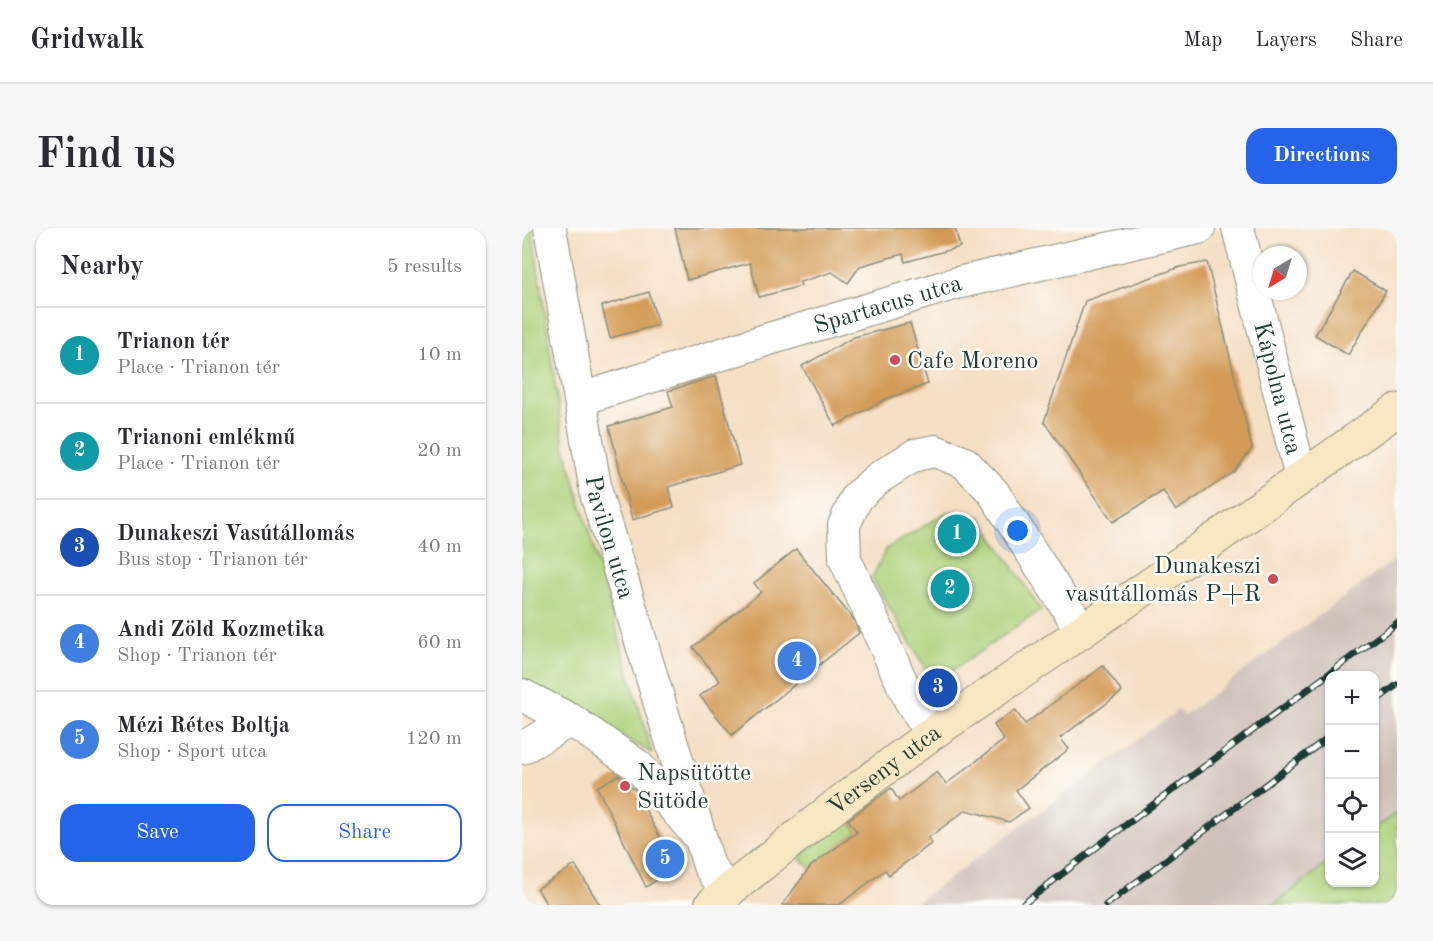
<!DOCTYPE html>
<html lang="en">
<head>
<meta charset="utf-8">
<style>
  :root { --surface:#fff; --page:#f7f7f7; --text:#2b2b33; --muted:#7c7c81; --line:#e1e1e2; --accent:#2563eb }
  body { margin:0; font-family:"Old Standard TT",serif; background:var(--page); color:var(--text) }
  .controls { position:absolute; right:18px; bottom:18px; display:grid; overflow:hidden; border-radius:12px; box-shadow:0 2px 4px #0004 }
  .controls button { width:54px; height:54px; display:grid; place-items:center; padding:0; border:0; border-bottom:2px solid var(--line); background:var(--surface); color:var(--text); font:30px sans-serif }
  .compass { position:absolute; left:731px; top:18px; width:54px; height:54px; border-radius:50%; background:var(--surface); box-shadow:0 2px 4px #0004; rotate:218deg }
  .you { position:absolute; left:496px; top:303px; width:21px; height:21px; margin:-15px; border:4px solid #fff; border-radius:50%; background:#1a73e8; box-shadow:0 0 0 9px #1a73e833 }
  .badge { display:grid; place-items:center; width:39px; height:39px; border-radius:50%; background:var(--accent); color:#fff; font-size:20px; font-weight:700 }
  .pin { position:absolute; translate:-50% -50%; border:3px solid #fff; box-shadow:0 2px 6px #0006 }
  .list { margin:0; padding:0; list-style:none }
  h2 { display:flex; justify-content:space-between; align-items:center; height:78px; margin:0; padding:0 24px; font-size:26px }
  h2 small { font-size:20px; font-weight:400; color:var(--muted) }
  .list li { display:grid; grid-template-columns:39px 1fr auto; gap:18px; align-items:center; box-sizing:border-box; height:96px; padding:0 24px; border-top:2px solid var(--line) }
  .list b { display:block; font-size:22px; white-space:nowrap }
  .list p { margin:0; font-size:20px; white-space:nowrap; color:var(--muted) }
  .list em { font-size:20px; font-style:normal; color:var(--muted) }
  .actions { display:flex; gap:12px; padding:18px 24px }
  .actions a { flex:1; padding:14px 0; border:2px solid var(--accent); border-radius:18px; text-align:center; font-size:21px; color:var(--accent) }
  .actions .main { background:var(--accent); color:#fff }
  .icon { flex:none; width:33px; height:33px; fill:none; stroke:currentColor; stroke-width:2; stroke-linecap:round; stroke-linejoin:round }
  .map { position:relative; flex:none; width:875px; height:677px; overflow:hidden; border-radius:18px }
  header { display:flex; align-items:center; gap:36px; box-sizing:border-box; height:84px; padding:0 30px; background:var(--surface); border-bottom:2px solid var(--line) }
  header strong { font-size:28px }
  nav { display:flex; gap:33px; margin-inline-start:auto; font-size:21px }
  .intro { display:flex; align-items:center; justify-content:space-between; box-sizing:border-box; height:144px; padding:0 36px }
  h1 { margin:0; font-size:42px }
  .button { padding:15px 27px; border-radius:18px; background:var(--accent); color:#fff; font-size:21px; font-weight:700 }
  main { display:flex; gap:36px; padding:0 36px }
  aside { flex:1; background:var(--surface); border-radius:18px; box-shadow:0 2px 4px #0004 }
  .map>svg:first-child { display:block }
  .industrial { fill:#cfc0ba }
  .green { fill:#aed27b; stroke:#668858; stroke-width:1.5 }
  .building { fill:#d39b56 }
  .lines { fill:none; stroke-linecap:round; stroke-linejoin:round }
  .street-casing { stroke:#8a8e7c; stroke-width:34 }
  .secondary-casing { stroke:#8a8e7c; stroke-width:35 }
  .street { stroke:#fff; stroke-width:32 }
  .secondary { stroke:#f8e7c3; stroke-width:33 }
  .rail-casing { stroke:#1f3d34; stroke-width:7 }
  .rail { stroke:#fdfcf7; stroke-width:4.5; stroke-dasharray:14; stroke-linecap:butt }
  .poi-dot { fill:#d1495b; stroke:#fdfcf7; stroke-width:2 }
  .labels { text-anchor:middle; stroke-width:5; stroke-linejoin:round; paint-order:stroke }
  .street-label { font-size:24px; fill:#1f3d34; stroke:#fdfcf7 }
  .poi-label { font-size:24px; fill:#1f3d34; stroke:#fdfcf7; text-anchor:start }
</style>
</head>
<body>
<header>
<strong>Gridwalk</strong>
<nav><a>Map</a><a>Layers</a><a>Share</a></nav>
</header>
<div class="intro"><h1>Find us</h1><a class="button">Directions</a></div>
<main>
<aside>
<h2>Nearby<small>5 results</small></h2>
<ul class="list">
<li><span class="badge" style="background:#0f9aa8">1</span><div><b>Trianon tér</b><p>Place · Trianon tér</p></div><em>10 m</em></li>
<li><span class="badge" style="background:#0f9aa8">2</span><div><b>Trianoni emlékmű</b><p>Place · Trianon tér</p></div><em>20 m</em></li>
<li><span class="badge" style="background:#1a4fb4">3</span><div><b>Dunakeszi Vasútállomás</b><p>Bus stop · Trianon tér</p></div><em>40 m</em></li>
<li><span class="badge" style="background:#3f7fe0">4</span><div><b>Andi Zöld Kozmetika</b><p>Shop · Trianon tér</p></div><em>60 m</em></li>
<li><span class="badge" style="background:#3f7fe0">5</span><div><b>Mézi Rétes Boltja</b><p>Shop · Sport utca</p></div><em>120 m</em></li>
</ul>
<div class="actions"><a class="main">Save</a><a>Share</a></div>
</aside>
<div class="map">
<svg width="875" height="677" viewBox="0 0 875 677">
  <rect width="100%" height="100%" fill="#fdfcf7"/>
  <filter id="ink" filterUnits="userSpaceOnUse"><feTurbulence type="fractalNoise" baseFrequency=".0167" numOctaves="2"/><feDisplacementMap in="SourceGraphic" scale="12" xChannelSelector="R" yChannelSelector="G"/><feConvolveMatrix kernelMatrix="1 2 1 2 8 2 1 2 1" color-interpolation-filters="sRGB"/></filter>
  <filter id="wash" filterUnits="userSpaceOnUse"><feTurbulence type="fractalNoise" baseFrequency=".008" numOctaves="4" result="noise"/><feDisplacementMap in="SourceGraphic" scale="24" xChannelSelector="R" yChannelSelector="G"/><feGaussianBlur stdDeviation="1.35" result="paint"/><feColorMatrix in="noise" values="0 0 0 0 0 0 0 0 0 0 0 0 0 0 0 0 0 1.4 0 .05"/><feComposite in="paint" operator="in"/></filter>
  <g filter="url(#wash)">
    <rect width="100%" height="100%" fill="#f5dfc5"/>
    <polygon class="industrial" points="875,330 875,584 853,601 852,448 808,448 807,634 751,677 391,677 656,482 661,488"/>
    <g class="green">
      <polygon points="0,0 10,0 42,217 130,525 0,455"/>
      <polygon points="425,284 458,289 519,382 412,455 350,350 364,321"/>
      <polygon points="875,584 875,667 863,677 751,677 807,634 808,654 852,654 853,601"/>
      <polygon points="326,592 335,604 298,632 299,647 278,631 284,623"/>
    </g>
    <g id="blocks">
      <g class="building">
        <polygon points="153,0 433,0 438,19 383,34 381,26 338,38 326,55 310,44 278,54 279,58 237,69 228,35 165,52"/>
        <polygon points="685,34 730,220 713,243 654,283 641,263 591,294 522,194 563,73 658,39"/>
        <polygon points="831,43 864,63 826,127 793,107"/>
        <polygon points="127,64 136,97 88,110 80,78"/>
        <polygon points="388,95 406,156 364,171 313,198 280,138 332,109"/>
        <polygon points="194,148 218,237 146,259 152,279 110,292 87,198 151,179 146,163"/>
        <polygon points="274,321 332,392 337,405 210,507 178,468 198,453 171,419 239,364 232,355"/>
        <polygon points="581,438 600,464 538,510 547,521 494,562 507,580 487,594 444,582 406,610 410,615 367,647 363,642 317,677 260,677 289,638 335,604 326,592 369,560 377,573 415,544 424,556 482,512 472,497 493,482 503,496"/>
        <polygon points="97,547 113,562 154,640 124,659 75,559"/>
        <polygon points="53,637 78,677 25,677 15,661"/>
      </g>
    </g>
  </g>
  <g filter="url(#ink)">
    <use href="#blocks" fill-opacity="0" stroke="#8a8e7c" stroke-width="1.5"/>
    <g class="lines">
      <g class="street-casing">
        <g id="street">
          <path id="s1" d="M28,0l47,269 104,342"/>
          <path id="s2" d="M716,0l63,249"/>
          <path id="s3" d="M59,171l188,-60 188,-56 242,-55"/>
          <polyline points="0,467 49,492 116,538 179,611 187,638 206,665"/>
          <polyline points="409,506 388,472 323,331 322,297 335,269 355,251 393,227 413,223 443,235 471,264 560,403"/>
          <polyline points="0,520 49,492"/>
        </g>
      </g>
      <g class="secondary-casing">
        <g id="secondary">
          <path id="s4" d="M189,677l132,-105 88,-66 219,-149 247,-175"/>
        </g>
      </g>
      <use href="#street" class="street"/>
      <use href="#secondary" class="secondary"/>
      <g class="rail-casing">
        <g id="rail">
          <polyline points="852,474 875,457"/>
          <polyline points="500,677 585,611 875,395"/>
          <polyline points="584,677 808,508"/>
        </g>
      </g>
      <use href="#rail" class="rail"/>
    </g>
  </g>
  <g class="poi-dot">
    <circle cx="373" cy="132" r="6"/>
    <circle cx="751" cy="351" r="6"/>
    <circle cx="103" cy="558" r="6"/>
  </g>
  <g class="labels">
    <g class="street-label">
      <text dy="8" stroke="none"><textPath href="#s3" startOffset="321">Spartacus utca</textPath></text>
      <text dy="8" stroke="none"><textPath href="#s2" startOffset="165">Kápolna utca</textPath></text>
      <text dy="8" stroke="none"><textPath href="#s1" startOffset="315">Pavilon utca</textPath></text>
      <text dy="8" stroke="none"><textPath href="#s4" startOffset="220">Verseny utca</textPath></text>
    </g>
    <g class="poi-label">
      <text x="385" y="140">Cafe Moreno</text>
      <text x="739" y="345" text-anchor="end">Dunakeszi<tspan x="739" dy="28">vasútállomás P+R</tspan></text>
      <text x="115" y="552">Napsütötte<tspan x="115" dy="28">Sütöde</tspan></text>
    </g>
  </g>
</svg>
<div class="controls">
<button>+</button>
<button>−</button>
<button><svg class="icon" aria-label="locate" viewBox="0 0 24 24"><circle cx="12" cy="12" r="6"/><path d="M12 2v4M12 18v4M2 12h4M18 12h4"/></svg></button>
<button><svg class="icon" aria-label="layers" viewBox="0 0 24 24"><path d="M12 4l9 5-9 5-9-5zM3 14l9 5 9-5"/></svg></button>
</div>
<svg class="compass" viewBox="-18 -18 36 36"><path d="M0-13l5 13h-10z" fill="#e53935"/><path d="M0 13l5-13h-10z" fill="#7c7c81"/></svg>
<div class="you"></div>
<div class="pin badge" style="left:435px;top:306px;background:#0f9aa8">1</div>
<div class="pin badge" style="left:428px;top:361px;background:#0f9aa8">2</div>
<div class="pin badge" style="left:416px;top:460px;background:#1a4fb4">3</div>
<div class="pin badge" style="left:275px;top:433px;background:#3f7fe0">4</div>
<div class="pin badge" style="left:143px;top:631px;background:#3f7fe0">5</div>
</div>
</main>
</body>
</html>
